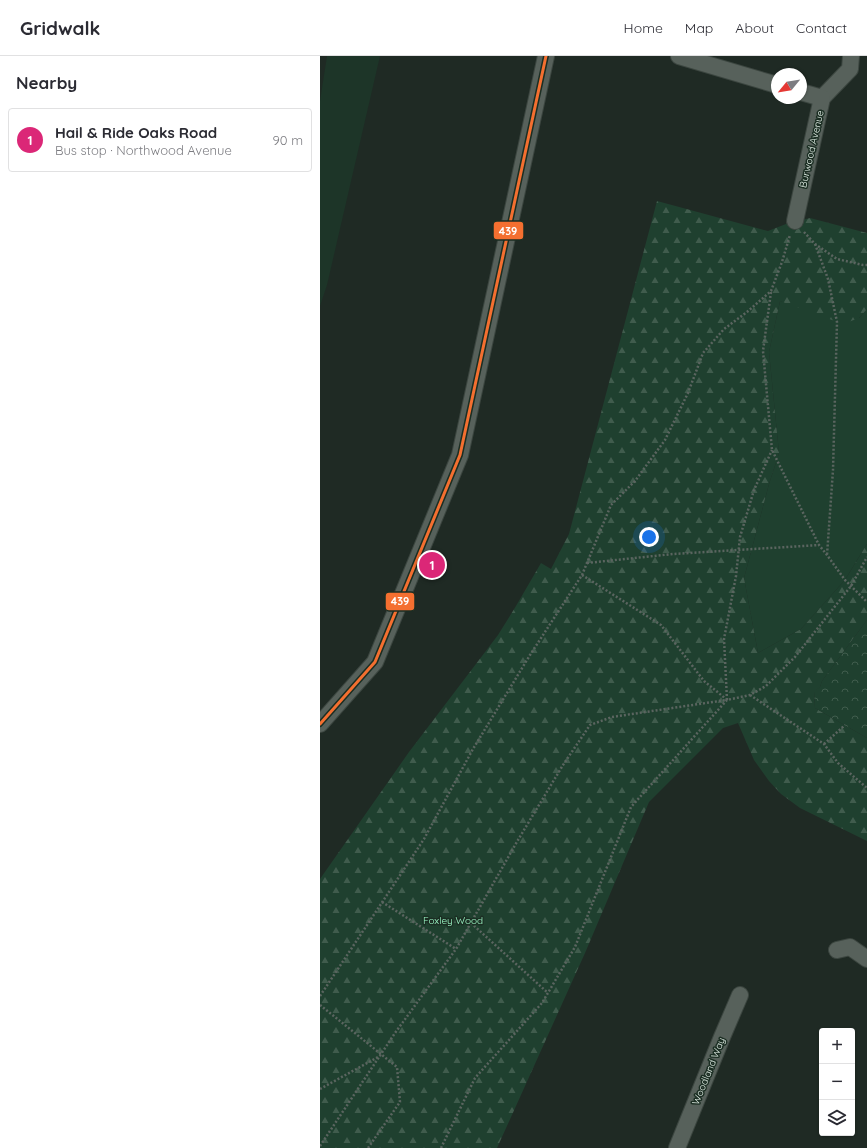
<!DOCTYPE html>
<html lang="en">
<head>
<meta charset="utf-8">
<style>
  :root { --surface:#fff; --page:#f2f2f3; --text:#2b2b33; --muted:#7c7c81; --line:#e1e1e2; --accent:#db2777 }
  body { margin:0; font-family:Quicksand,sans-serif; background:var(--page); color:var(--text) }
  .controls { position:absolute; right:12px; bottom:12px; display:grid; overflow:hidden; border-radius:4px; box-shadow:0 1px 3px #0004 }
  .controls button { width:36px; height:36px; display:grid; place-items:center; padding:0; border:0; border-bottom:1px solid var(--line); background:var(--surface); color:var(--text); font:20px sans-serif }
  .compass { position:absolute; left:451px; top:12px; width:36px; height:36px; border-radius:50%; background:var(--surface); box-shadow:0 1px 3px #0004; rotate:240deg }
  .you { position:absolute; left:329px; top:481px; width:14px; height:14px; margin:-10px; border:3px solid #fff; border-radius:50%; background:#1a73e8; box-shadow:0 0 0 6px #1a73e833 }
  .badge { display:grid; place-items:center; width:26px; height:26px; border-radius:50%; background:var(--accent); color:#fff; font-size:13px; font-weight:700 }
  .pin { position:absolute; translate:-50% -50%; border:2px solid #fff; box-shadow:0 1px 4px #0006 }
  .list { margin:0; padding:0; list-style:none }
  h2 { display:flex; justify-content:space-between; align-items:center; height:52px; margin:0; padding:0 16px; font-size:17px }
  h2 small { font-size:13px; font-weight:400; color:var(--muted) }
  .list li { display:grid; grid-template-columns:26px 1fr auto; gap:12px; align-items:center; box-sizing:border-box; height:64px; margin:0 8px 8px; padding:0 8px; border:1px solid var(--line); border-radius:4px }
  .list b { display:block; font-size:15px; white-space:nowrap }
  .list p { margin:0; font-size:13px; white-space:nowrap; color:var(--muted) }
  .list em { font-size:13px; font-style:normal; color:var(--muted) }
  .icon { flex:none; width:22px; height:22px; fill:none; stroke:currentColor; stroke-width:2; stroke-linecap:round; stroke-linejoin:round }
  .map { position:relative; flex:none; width:547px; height:1092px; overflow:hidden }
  header { display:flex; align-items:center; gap:24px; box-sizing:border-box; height:56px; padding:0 20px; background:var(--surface); border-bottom:1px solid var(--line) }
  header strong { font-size:19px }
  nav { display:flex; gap:22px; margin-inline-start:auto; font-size:14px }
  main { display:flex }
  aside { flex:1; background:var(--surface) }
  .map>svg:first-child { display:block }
  .built { fill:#1d3528 }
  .green { fill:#1f402f }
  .forest { fill:url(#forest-firs) }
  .park { fill:url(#park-crowns) }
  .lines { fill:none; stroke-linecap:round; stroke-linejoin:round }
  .street-casing { stroke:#3c4640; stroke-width:18 }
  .path { stroke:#5b6560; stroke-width:2.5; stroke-dasharray:2 2; stroke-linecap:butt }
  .street { stroke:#57615b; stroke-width:16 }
  .bus-1-casing { stroke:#1b2e23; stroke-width:6 }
  .bus-1 { stroke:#f46f30; stroke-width:3 }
  .labels { text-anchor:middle; stroke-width:3; stroke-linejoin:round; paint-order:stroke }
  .street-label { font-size:10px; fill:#e9f5ed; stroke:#1b2e23 }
  .park-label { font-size:10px; fill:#9df9c7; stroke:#1b2e23 }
  .line-badge { stroke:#1b2e23; stroke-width:1.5 }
  .badge-label { font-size:11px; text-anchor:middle; font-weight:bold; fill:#fff }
</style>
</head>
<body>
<header>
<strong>Gridwalk</strong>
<nav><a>Home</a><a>Map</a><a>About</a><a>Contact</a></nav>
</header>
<main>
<aside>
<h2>Nearby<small></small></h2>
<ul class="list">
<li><span class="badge">1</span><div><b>Hail &amp; Ride Oaks Road</b><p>Bus stop · Northwood Avenue</p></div><em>90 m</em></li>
</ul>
</aside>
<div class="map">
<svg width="547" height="1092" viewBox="0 0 547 1092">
  <defs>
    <pattern id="forest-firs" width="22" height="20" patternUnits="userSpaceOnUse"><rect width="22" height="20" fill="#1f402f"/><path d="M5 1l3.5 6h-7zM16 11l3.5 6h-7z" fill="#405c4d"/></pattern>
    <pattern id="park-crowns" width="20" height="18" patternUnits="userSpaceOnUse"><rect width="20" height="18" fill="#1f402f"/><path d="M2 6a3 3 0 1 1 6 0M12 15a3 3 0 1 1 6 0" fill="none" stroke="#405c4d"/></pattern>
  </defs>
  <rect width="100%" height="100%" fill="#1f2a24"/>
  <polygon class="built" points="7,0 60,0 7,229 0,250 0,45"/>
  <polygon class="green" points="460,245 539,262 547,253 547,488 525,524 481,573 438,597 424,522 449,428 459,397 449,296"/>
  <polygon class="forest" points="337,145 448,175 466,168 490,162 547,177 547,253 539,262 523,268 460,245 449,296 459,397 449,428 424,522 438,597 481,573 525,524 547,488 547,564 502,625 500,631 494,636 495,652 547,682 547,785 480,752 461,738 449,725 434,704 418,667 403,672 329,746 265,897 177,1092 0,1092 0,823 89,696 178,579 196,550 221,507 231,513 249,478"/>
  <polygon class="park" points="547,564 547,682 495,652 494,635 500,631 502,625"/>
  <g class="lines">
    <g class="street-casing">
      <g id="street">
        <polyline points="359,0 457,29"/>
        <polyline points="502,42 530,13 531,0"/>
        <polyline points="475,165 502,42 481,36"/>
        <polyline points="0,668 55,606 140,399 226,0"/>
        <polyline points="517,894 530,891 547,903"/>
        <polyline points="357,1092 402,981 420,939"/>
      </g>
    </g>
    <g class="path">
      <polyline points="484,176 495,188 517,203 543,209 547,209"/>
      <polyline points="495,188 508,223 517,266 513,414 507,499"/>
      <polyline points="451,236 443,295 452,394 499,489 507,499 525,524 547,546"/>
      <polyline points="267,507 353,498 499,489"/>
      <polyline points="262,519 341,569 384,625 406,643"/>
      <polyline points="430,639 504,688 518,707 547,732"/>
      <polyline points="407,644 404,583 416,520 420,481 434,434 452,394"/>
      <polyline points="504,688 525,669"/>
      <polyline points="62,846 136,893"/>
      <polyline points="151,867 228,937"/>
      <polyline points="0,940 104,783 153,693 210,599 262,519 291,449 315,425 345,384 368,337 383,297 404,273 427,256 451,235 462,206 470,179"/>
      <polyline points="0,949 77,1011 80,1046 48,1092"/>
      <polyline points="0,1033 60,1000"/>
      <polyline points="0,1090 75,977 136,893 198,784 243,709 270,669 292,661 406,644"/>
      <polyline points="121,1092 155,1022 222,947 255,891 311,751 407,644 430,639 446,630 475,601 531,530 547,501"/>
    </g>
    <use href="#street" class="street"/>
    <g class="bus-1-casing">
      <polyline id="bus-1" points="0,668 55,606 140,399 226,0"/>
    </g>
    <use href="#bus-1" class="bus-1"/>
  </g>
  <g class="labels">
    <g class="street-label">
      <text transform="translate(491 93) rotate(-77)" y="4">Burwood Avenue</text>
      <text transform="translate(388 1015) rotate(-68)" y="4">Woodland Way</text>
    </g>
    <g class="park-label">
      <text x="133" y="868">Foxley Wood</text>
    </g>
  </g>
  <g class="line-badge">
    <rect x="173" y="165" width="31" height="19" rx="4" fill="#f46f30"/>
    <rect x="65" y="536" width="30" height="19" rx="4" fill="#f46f30"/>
  </g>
  <g class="badge-label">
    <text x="188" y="179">439</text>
    <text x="80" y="549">439</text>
  </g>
</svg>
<div class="controls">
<button>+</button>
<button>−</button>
<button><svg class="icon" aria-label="layers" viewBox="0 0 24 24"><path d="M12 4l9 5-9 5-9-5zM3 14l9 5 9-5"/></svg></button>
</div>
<svg class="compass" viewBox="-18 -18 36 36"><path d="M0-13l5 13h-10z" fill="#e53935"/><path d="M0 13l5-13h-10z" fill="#7c7c81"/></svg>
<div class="you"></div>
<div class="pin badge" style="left:112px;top:509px">1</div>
</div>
</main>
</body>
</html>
